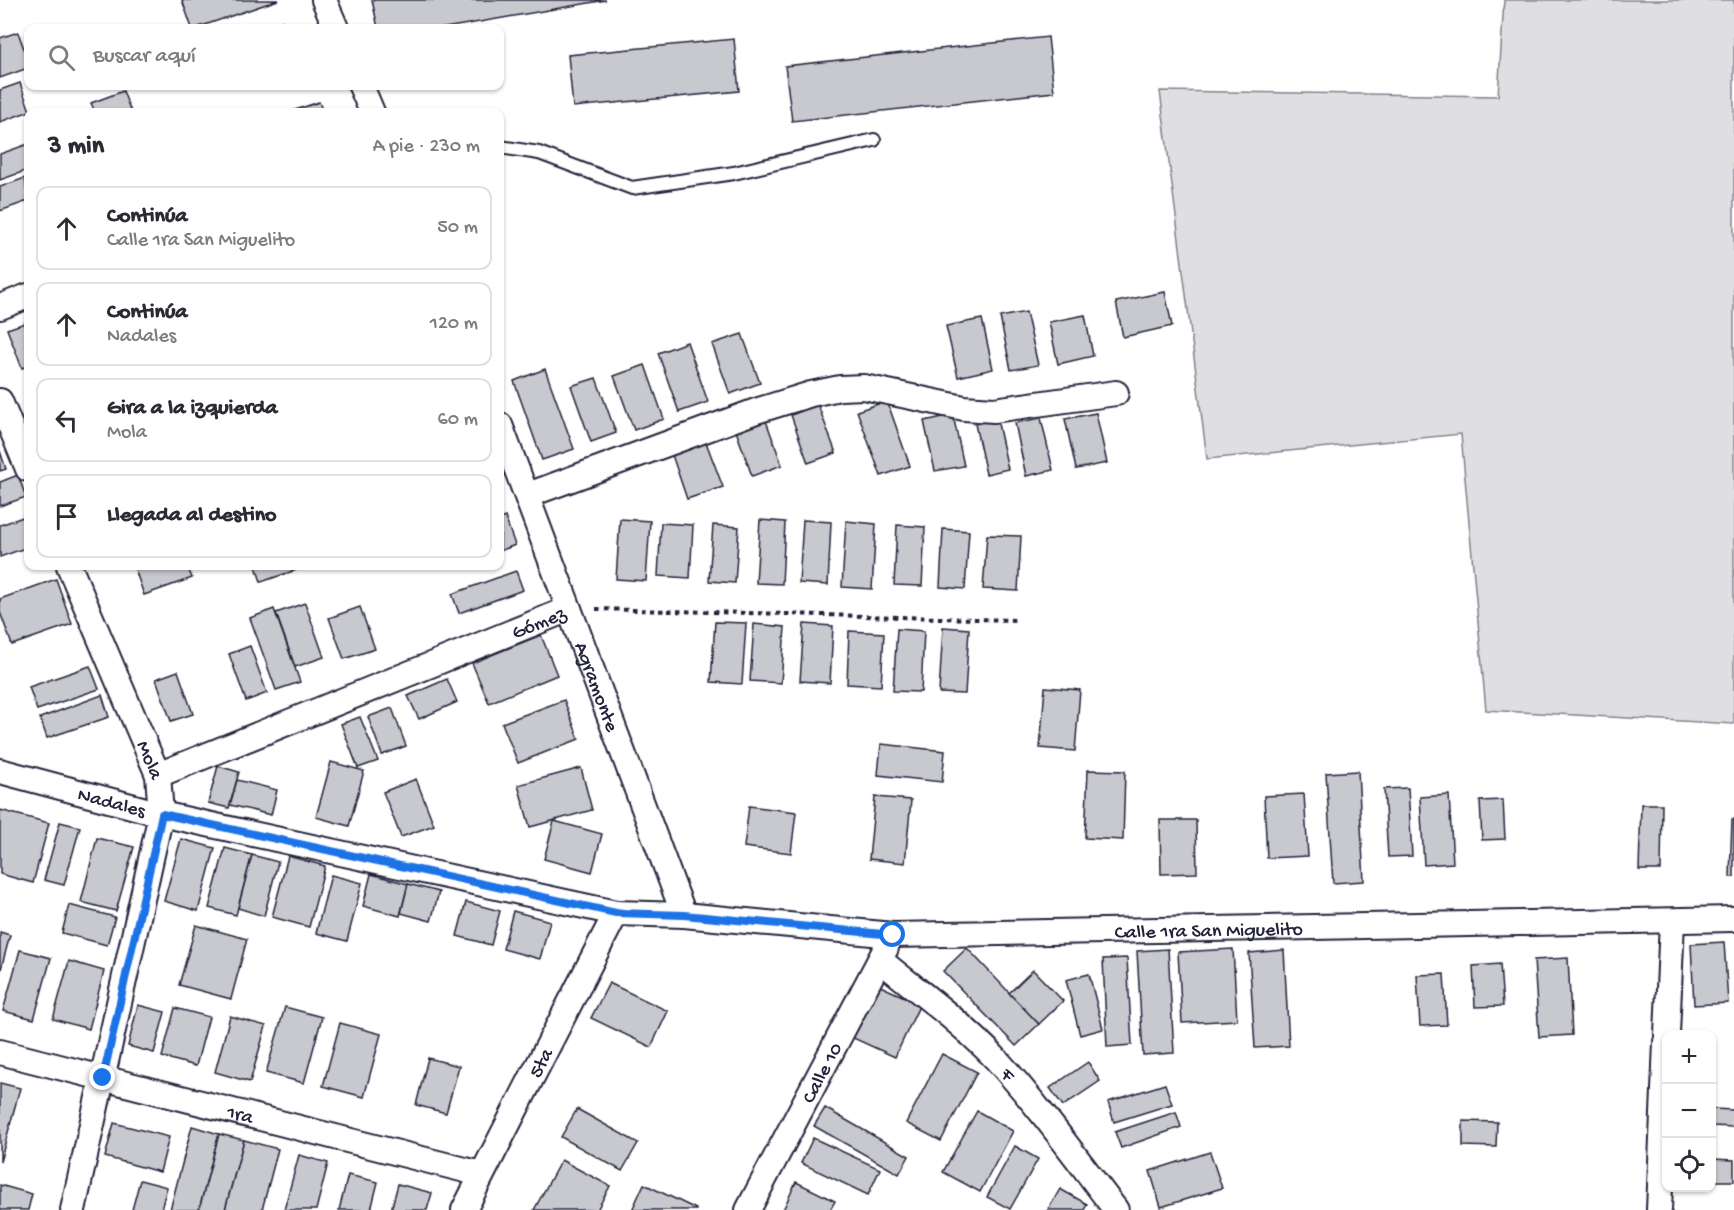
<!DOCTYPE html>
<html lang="es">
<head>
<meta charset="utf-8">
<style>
  :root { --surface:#fff; --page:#f7f7f7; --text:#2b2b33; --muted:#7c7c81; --line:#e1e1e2 }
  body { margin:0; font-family:"Gochi Hand",sans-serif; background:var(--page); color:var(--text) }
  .controls { position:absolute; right:18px; bottom:18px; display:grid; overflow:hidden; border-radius:12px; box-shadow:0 2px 4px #0004 }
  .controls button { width:54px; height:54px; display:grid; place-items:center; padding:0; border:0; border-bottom:2px solid var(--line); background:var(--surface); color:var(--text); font:30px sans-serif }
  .stop { position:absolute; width:18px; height:18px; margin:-14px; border:4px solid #1a73e8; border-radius:50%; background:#fff }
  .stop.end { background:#1a73e8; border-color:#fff; box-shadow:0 2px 6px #0008 }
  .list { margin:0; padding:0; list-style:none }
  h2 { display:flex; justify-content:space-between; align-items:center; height:78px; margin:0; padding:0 24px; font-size:26px }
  h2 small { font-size:20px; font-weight:400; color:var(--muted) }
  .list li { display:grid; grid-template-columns:39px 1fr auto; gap:18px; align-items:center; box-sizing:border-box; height:84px; margin:0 12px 12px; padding:0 12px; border:2px solid var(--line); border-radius:12px }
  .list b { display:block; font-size:22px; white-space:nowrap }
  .list p { margin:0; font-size:20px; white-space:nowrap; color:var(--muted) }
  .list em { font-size:20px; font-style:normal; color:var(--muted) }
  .icon { flex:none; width:33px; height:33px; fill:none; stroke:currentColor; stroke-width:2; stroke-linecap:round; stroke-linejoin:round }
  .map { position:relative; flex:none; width:1734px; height:1210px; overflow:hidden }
  .search { position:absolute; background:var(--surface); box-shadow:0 2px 4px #0004; left:24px; top:24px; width:480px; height:66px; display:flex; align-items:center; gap:15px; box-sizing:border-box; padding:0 21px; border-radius:12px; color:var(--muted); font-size:22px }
  .panel { position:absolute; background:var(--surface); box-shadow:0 2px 4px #0004; left:24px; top:108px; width:480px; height:462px; border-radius:12px }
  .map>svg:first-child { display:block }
  .green { fill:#dfdfe2; stroke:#80808e; stroke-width:1.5 }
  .building { fill:#c8c8cf; stroke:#22223b; stroke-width:1.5 }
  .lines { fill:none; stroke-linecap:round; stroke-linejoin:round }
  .service-casing { stroke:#22223b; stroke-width:16 }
  .minor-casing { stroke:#22223b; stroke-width:28 }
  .path { stroke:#22223b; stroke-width:4; stroke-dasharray:4.5 4.5; stroke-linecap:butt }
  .service { stroke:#fff; stroke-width:12 }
  .minor { stroke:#fff; stroke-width:24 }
  .route { stroke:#1a73e8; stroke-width:8 }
  .labels { text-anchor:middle; stroke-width:4.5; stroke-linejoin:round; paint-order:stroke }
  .street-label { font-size:20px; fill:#22223b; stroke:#fff }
</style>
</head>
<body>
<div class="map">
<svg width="1734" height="1210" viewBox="0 0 1734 1210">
  <rect width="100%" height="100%" fill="#fff"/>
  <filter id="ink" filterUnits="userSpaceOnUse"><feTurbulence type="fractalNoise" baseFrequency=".0167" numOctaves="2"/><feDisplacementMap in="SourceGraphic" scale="12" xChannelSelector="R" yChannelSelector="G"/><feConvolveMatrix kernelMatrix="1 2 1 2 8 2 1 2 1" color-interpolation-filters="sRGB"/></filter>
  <g filter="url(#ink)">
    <polygon class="green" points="1504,0 1734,0 1734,724 1486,710 1461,434 1207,459 1160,91 1498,96"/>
    <g class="building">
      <polygon points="182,0 278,0 196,28 192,28"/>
      <polygon points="372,0 606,0 445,28 378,28"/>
      <polygon points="283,21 286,28 262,28"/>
      <polygon points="18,32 28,60 28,68 0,78 0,38"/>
      <polygon points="1048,37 1054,92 792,121 785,66"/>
      <polygon points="734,39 739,91 573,107 568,55"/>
      <polygon points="20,83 30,111 0,122 0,90"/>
      <polygon points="123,91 131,112 95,112 91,103"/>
      <polygon points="319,102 323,112 289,112"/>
      <polygon points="28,144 28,170 0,180 0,154"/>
      <polygon points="25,178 28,201 0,211 0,187"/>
      <polygon points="1165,292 1172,326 1123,337 1116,302"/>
      <polygon points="1026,312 1038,365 1011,370 1000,317"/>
      <polygon points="1085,315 1093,356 1058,364 1049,322"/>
      <polygon points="982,319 993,369 958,377 946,326"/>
      <polygon points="28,322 28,366 22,368 7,329"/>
      <polygon points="742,334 760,383 730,394 712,344"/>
      <polygon points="687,342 708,402 679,412 658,353"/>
      <polygon points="645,365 664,419 634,430 614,376"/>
      <polygon points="545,369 574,449 542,460 514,381"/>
      <polygon points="596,378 616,433 591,442 571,386"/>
      <polygon points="887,401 910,466 881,476 857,411"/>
      <polygon points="818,405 836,453 808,463 791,415"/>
      <polygon points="1096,413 1107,463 1076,469 1065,419"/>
      <polygon points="953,415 964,466 935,471 924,421"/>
      <polygon points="765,418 782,465 752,476 735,428"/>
      <polygon points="1041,418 1053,470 1026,476 1015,423"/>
      <polygon points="997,419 1008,469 986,474 975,424"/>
      <polygon points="704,437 723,487 687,499 670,449"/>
      <polygon points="0,451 6,469 0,471"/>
      <polygon points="18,475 26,497 0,506 0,482"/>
      <polygon points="23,517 28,531 28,547 0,557 0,525"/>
      <polygon points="505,517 515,545 500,551 500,519"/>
      <polygon points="620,519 650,521 646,581 616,579"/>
      <polygon points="760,520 785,522 782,584 756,583"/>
      <polygon points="803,520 831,522 828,585 799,583"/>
      <polygon points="846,521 876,524 872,589 842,587"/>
      <polygon points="661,523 693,525 690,578 658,576"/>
      <polygon points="713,525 739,527 735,583 709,581"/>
      <polygon points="897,525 925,527 922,586 894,585"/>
      <polygon points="943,529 969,531 965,589 940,587"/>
      <polygon points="987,535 1021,536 1018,591 983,589"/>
      <polygon points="134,566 187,566 192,578 144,595"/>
      <polygon points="256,566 294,566 296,570 261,582"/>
      <polygon points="516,571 523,590 459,613 452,594"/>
      <polygon points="56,579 72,624 12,645 0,612 0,599"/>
      <polygon points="305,603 324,657 295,667 276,613"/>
      <polygon points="360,607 375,649 344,659 329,618"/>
      <polygon points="274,609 300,682 276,690 250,618"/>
      <polygon points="715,622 746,623 742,684 711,682"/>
      <polygon points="754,624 785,627 781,683 750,681"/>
      <polygon points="804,624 833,626 830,683 800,681"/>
      <polygon points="943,627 969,629 965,694 939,693"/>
      <polygon points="897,629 924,631 921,692 893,691"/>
      <polygon points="849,631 884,633 881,686 847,684"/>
      <polygon points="541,635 557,675 489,703 472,663"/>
      <polygon points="250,646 267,693 246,701 229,654"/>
      <polygon points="90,666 99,689 37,710 29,687"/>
      <polygon points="178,671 193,714 171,721 156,679"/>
      <polygon points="447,679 457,702 419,719 408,696"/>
      <polygon points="1045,687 1080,690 1075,751 1040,748"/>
      <polygon points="102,695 109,717 47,738 40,718"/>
      <polygon points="564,700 579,739 518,763 502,723"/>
      <polygon points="392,708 406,746 382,755 368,717"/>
      <polygon points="360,717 378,761 358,768 341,724"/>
      <polygon points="881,744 945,751 942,782 878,775"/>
      <polygon points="331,762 364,771 349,826 316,817"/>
      <polygon points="218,766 239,772 229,808 208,803"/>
      <polygon points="581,768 592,810 530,827 518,785"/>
      <polygon points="1088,770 1125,771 1123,840 1085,838"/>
      <polygon points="1358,771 1364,881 1333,883 1326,773"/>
      <polygon points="416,779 434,825 401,837 383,792"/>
      <polygon points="237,780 277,790 271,815 230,805"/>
      <polygon points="1408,788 1412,856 1388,857 1384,789"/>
      <polygon points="1304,794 1308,856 1267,858 1264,796"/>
      <polygon points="1449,795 1453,863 1424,865 1420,797"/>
      <polygon points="875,797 911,800 905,863 869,859"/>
      <polygon points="1503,800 1505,839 1482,840 1480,801"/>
      <polygon points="1641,804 1662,804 1661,870 1639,870"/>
      <polygon points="749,806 796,812 791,853 744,847"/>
      <polygon points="0,810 49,823 33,883 0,874"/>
      <polygon points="1732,819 1734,819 1734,877 1730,877"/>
      <polygon points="1160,820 1196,820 1197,873 1161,874"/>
      <polygon points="554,821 602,834 592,872 544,859"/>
      <polygon points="60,822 80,827 64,885 44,880"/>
      <polygon points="97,838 134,847 116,911 81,902"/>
      <polygon points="181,839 215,848 198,911 164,901"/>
      <polygon points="225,848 252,855 236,915 209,908"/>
      <polygon points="252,855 278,862 264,916 238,908"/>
      <polygon points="288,856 325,866 309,927 272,917"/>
      <polygon points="371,874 408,884 400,916 363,906"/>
      <polygon points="331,875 362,883 347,941 316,933"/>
      <polygon points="408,884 439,892 431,921 401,913"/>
      <polygon points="466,902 500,911 491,945 457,936"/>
      <polygon points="69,905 115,917 107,945 62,933"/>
      <polygon points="513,911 550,921 540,959 503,949"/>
      <polygon points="196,925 247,939 231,999 179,985"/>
      <polygon points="0,932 10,935 0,973"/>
      <polygon points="1724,942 1728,1003 1694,1005 1691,944"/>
      <polygon points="967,948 1039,1024 1016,1046 943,971"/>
      <polygon points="1168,949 1174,1053 1143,1055 1137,951"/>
      <polygon points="1233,949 1237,1020 1182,1023 1178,952"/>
      <polygon points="20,950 51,958 34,1019 3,1011"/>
      <polygon points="1284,950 1289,1046 1255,1048 1249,953"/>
      <polygon points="1127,958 1132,1045 1107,1047 1103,959"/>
      <polygon points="1568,958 1572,1035 1539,1037 1534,960"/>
      <polygon points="69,961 104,971 89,1029 53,1019"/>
      <polygon points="1500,964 1503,1006 1475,1007 1473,966"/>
      <polygon points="1033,970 1063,1001 1039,1024 1009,993"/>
      <polygon points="1089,974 1103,1029 1080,1035 1066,980"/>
      <polygon points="1444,974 1447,1025 1420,1026 1417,975"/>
      <polygon points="609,983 668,1011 651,1047 591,1018"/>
      <polygon points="876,984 920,1004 895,1057 851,1037"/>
      <polygon points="138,1005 165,1012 154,1053 128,1046"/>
      <polygon points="285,1007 322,1017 304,1083 266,1073"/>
      <polygon points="175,1008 209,1017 196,1066 162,1057"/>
      <polygon points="230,1016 266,1026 250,1082 215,1072"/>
      <polygon points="340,1023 381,1034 364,1097 323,1086"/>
      <polygon points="942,1054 977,1072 941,1141 906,1123"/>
      <polygon points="428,1058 459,1066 446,1113 416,1105"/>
      <polygon points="1088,1062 1100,1081 1063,1106 1050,1088"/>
      <polygon points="0,1083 20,1088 0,1162"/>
      <polygon points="1165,1084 1172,1104 1114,1122 1108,1102"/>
      <polygon points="825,1108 909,1156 899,1174 814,1126"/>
      <polygon points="577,1109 638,1143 622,1171 561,1137"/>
      <polygon points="1712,1109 1734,1110 1734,1127 1712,1126"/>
      <polygon points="977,1111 1013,1131 980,1192 943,1172"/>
      <polygon points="1176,1112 1181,1127 1121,1148 1115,1132"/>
      <polygon points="1463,1121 1497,1122 1496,1147 1463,1146"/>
      <polygon points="114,1123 169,1137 160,1172 105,1157"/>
      <polygon points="192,1126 219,1134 199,1210 170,1210"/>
      <polygon points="219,1134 244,1140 225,1210 199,1210"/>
      <polygon points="813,1138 880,1169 868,1195 801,1163"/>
      <polygon points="244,1140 278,1149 262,1210 225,1210"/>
      <polygon points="1015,1146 1038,1159 1010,1209 987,1197"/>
      <polygon points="1210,1152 1222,1188 1161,1207 1150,1171"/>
      <polygon points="299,1155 328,1163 316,1210 284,1210"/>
      <polygon points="1712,1159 1734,1160 1734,1181 1712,1181"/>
      <polygon points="561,1160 610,1186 597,1210 534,1210"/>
      <polygon points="348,1175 378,1182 371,1210 339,1210"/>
      <polygon points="140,1180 167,1187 161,1210 132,1210"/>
      <polygon points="796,1182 835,1201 830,1210 783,1210"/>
      <polygon points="398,1184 432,1193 427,1210 391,1210"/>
      <polygon points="644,1184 696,1209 696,1210 632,1210"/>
      <polygon points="0,1185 32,1194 28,1210 0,1210"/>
      <polygon points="1060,1189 1087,1204 1084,1210 1048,1210"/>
    </g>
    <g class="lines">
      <g class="service-casing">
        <polyline id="service" points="500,147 539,153 632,188 734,173 874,140"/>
      </g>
      <g class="minor-casing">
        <g id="minor">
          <polyline points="324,0 336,28"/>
          <polyline points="361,86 372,112"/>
          <polyline points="0,307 28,296"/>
          <polyline points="0,401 28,469"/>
          <path id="s1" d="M500,425l184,490"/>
          <polyline points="528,495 756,411 811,394 840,388 864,387 964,408 994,410 1116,393"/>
          <path id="s2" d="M69,566l89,209 3,39 -88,396"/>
          <path id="s3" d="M0,771l161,43 455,99 68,2 209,20 841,-16"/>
          <path id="s4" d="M158,775l411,-166"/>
          <path id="s5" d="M880,960c39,32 81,62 116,99 43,47 81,100 120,151"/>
          <polyline points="1667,1034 1672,921"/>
          <path id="s6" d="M0,1052l481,122"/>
          <path id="s7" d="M464,1210l152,-297"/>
          <path id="s8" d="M748,1210l138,-262"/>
          <polyline points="1659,1210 1666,1042"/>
        </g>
      </g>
      <polyline class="path" points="596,609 1015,620"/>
      <use href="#service" class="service"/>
      <use href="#minor" class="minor"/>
    </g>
  </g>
  <g class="lines" filter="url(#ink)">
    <polyline class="route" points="103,1078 162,814 616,913 684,915 893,935"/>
  </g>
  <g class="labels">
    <g class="street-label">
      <text dy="7" stroke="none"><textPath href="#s4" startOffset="410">Gómez</textPath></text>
      <text dy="7" stroke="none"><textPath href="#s1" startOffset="279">Agramonte</textPath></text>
      <text dy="7" stroke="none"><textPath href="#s2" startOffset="210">Mola</textPath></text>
      <text dy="7" stroke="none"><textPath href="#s3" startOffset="116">Nadales</textPath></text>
      <text dy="7" stroke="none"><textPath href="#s3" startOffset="1226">Calle 1ra San Miguelito</textPath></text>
      <text dy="7" stroke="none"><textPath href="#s7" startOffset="166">5ta</textPath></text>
      <text dy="7" stroke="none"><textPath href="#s8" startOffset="156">Calle 10</textPath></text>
      <text dy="7" stroke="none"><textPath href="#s5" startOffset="172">F</textPath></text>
      <text dy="7" stroke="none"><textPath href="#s6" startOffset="248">1ra</textPath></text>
    </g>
  </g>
</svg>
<div class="controls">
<button>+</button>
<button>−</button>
<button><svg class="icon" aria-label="locate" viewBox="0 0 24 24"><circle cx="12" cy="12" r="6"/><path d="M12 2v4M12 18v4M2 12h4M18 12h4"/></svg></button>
</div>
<div class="stop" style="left:893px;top:935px"></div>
<div class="stop end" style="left:103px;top:1078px"></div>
<div class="search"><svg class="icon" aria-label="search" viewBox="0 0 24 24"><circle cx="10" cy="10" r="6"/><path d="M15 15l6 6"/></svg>Buscar aquí</div>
<section class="panel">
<h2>3 min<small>A pie · 230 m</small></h2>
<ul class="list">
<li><svg class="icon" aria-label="ahead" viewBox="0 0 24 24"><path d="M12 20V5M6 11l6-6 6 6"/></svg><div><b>Continúa</b><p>Calle 1ra San Miguelito</p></div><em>50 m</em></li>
<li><svg class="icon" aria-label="ahead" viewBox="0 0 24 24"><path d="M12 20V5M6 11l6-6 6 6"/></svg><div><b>Continúa</b><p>Nadales</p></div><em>120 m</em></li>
<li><svg class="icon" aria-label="left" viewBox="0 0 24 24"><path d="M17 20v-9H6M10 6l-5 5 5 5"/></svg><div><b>Gira a la izquierda</b><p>Mola</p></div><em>60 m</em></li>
<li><svg class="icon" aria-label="arrive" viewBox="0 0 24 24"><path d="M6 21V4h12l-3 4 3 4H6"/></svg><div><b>Llegada al destino</b></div></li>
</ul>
</section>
</div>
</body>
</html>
